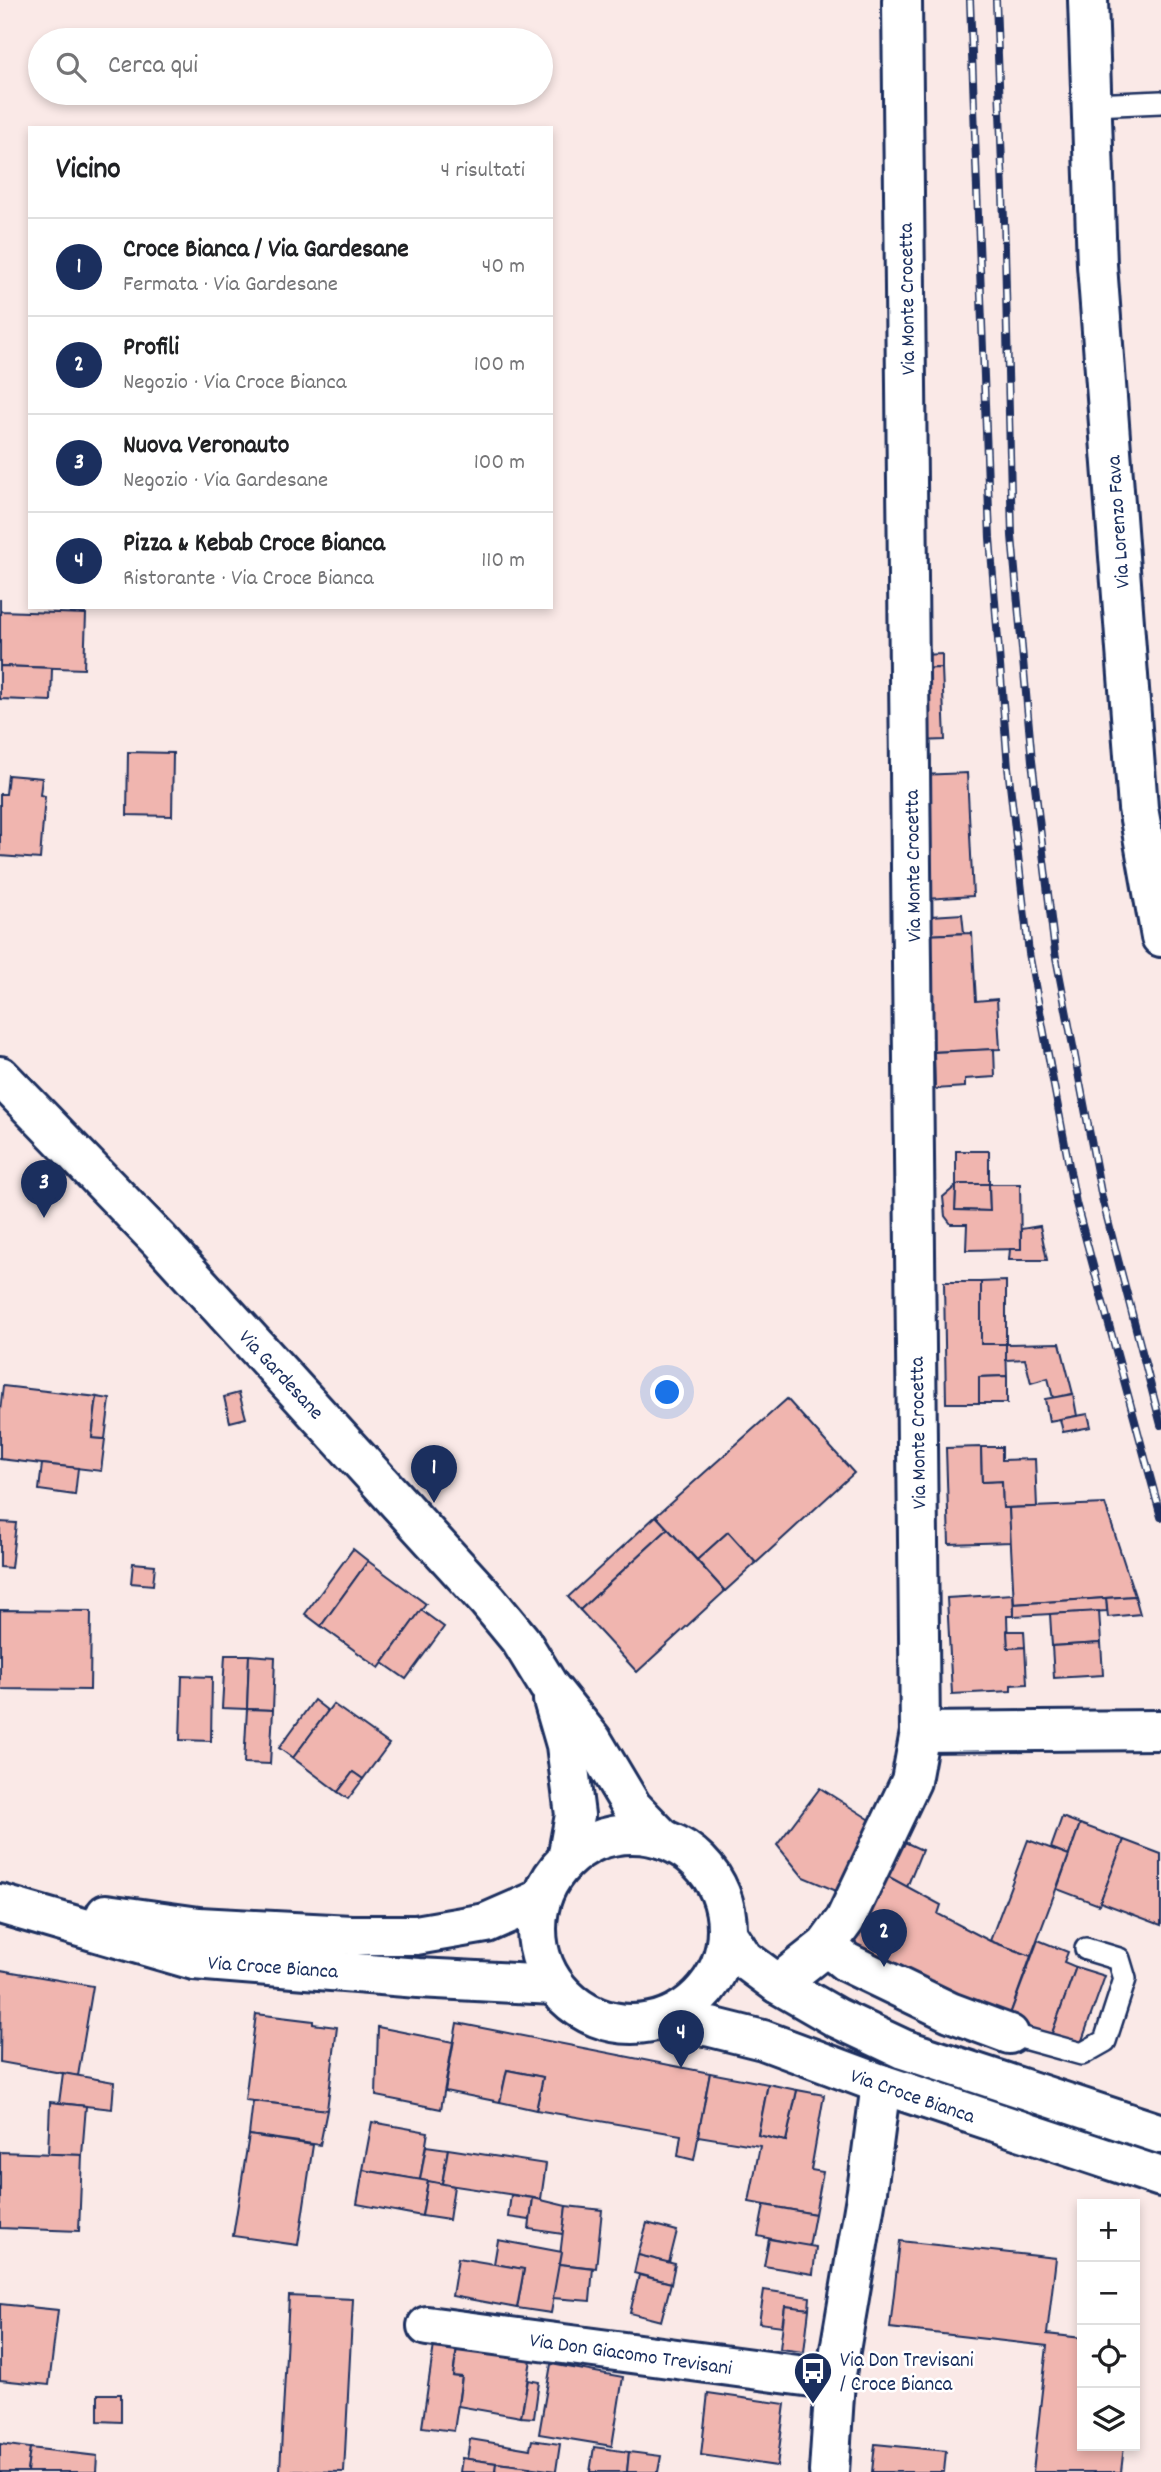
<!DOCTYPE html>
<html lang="it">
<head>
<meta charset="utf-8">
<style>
  :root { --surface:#fff; --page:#f2f2f2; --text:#202124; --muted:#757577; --line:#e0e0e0; --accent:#1b2f5e }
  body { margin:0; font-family:Dekko,sans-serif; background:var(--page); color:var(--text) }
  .controls { position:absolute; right:21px; bottom:21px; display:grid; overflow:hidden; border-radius:0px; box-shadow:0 4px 10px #0003 }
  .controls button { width:63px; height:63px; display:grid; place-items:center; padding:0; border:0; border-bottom:2px solid var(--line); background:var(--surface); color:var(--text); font:35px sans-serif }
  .you { position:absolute; left:668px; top:1393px; width:24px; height:24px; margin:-18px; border:5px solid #fff; border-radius:50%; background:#1a73e8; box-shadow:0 0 0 10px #1a73e833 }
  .badge { display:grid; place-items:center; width:46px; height:46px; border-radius:50%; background:var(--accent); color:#fff; font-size:23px; font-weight:700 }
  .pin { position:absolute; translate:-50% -58px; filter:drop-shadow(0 2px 4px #0008) }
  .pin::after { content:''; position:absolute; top:37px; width:24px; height:21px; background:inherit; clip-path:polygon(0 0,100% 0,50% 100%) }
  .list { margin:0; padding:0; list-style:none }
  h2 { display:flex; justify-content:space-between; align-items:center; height:91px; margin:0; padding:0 28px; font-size:30px }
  h2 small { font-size:23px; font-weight:400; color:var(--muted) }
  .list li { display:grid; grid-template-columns:46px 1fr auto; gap:21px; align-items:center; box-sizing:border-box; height:98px; padding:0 28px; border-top:2px solid var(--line) }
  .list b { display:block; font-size:26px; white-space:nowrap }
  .list p { margin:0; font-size:23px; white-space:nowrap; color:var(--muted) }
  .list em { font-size:23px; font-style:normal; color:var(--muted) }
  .icon { flex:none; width:38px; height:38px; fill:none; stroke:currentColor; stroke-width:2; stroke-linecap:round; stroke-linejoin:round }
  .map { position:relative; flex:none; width:1161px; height:2472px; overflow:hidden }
  .search { position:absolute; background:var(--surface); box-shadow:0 4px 10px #0003; left:28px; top:28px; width:525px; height:77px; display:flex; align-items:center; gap:18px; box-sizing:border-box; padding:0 24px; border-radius:38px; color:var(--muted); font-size:26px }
  .panel { position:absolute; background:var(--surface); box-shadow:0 4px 10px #0003; left:28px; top:126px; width:525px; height:483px; border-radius:0px }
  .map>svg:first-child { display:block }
  .building { fill:#f0b5af; stroke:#1b2f5e; stroke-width:2 }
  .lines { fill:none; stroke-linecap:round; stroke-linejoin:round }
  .service-casing { stroke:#1b2f5e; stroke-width:26 }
  .minor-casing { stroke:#1b2f5e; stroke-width:44 }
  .tertiary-casing { stroke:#1b2f5e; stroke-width:44 }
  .secondary-casing { stroke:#1b2f5e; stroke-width:44 }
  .primary-casing { stroke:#1b2f5e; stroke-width:44 }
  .service { stroke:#fff; stroke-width:21 }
  .minor { stroke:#fff; stroke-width:38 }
  .tertiary { stroke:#fff; stroke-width:38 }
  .secondary { stroke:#fff; stroke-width:38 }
  .primary { stroke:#fff; stroke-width:38 }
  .rail-casing { stroke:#1b2f5e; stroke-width:8 }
  .rail { stroke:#fff; stroke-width:5; stroke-dasharray:16; stroke-linecap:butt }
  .labels { text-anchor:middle; stroke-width:5; stroke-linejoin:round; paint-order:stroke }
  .street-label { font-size:21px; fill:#1b2f5e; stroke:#fff }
  .poi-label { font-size:21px; fill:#1b2f5e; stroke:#fff; text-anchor:start }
</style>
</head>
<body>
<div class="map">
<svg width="1161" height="2472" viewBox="0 0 1161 2472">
  <rect width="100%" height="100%" fill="#fae9e7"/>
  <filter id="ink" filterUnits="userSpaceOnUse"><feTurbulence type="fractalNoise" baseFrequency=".0143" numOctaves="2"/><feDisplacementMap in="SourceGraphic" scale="14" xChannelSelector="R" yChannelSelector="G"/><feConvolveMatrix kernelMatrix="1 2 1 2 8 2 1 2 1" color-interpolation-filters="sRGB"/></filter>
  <g filter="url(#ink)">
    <g class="building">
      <polygon points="0,599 0,611 86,614 84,669 0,666"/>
      <polygon points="942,654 942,668 921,669 921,655"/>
      <polygon points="0,666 52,668 51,701 0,699"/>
      <polygon points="942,668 945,740 918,741 915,669"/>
      <polygon points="128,752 173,753 172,816 127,815"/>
      <polygon points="967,773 973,896 926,899 920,775"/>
      <polygon points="8,775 42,778 40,795 45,796 40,859 0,856 0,794 6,794"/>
      <polygon points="962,914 964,933 931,935 931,916"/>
      <polygon points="972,933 976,1001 997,999 1000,1049 930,1052 924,935"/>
      <polygon points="994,1049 995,1077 965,1079 965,1087 935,1089 934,1052"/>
      <polygon points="956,1151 989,1151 989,1184 956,1186"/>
      <polygon points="959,1184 989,1184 990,1211 955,1210 956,1186"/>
      <polygon points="989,1184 1020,1184 1021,1249 966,1250 967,1224 951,1224 945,1216 943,1197 956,1186 955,1210 990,1211"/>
      <polygon points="1040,1226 1047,1260 1009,1260 1010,1249 1021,1249 1021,1229"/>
      <polygon points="1006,1281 1006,1344 981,1344 981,1282"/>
      <polygon points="944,1282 981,1282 981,1344 1006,1344 1007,1376 979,1377 979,1403 946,1403"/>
      <polygon points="1060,1343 1073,1394 1053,1398 1048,1378 1031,1383 1025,1359 1006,1360 1006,1344"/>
      <polygon points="1007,1376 1007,1403 979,1403 979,1377"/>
      <polygon points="3,1386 97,1397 92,1438 105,1439 101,1471 0,1459 0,1411"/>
      <polygon points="239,1393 246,1418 230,1422 224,1397"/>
      <polygon points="1073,1394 1077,1416 1049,1421 1045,1399"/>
      <polygon points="97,1397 110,1399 105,1439 92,1438"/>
      <polygon points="787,1399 854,1473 756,1563 728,1532 697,1560 656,1516"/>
      <polygon points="1088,1414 1091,1427 1063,1432 1060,1419"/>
      <polygon points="981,1447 982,1482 1002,1481 1003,1508 1009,1508 1011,1542 949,1544 946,1448"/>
      <polygon points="981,1447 1002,1447 1002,1460 1035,1459 1037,1507 1003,1508 1002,1481 982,1482"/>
      <polygon points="42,1464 78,1468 75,1495 39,1490"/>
      <polygon points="1105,1504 1135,1596 1014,1604 1009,1508"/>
      <polygon points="656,1516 668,1529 580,1610 568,1597"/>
      <polygon points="0,1522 16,1523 11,1568 0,1567"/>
      <polygon points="668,1529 725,1591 637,1672 580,1610"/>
      <polygon points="728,1532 756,1563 725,1591 697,1560"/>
      <polygon points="353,1549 368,1561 321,1626 305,1614"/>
      <polygon points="368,1561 426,1604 379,1668 321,1626"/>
      <polygon points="133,1563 155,1565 153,1585 131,1583"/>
      <polygon points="1013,1594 1014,1616 1007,1616 1008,1648 1025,1647 1027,1684 1011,1685 1011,1691 952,1694 947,1598"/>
      <polygon points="1135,1596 1140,1614 1108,1617 1106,1598"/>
      <polygon points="1106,1598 1107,1611 1014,1616 1014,1604"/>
      <polygon points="0,1610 91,1611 90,1690 0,1689"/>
      <polygon points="421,1610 444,1627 406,1679 383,1663"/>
      <polygon points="1099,1611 1101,1643 1052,1646 1050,1614"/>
      <polygon points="1007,1631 1024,1631 1025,1647 1008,1648"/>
      <polygon points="1101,1643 1103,1675 1054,1678 1052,1646"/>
      <polygon points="225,1655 249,1655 247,1709 222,1708"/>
      <polygon points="249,1655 275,1657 273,1710 247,1709"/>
      <polygon points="182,1676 212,1677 211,1741 180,1740"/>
      <polygon points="314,1700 328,1711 293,1758 279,1748"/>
      <polygon points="333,1704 389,1744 363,1779 353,1772 338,1792 293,1758"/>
      <polygon points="247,1709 273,1710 270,1764 244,1763"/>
      <polygon points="353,1772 363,1779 348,1799 338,1792"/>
      <polygon points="820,1788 880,1826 846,1895 803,1877 777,1845"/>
      <polygon points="1062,1817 1080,1824 1069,1855 1051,1848"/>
      <polygon points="1080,1824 1124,1840 1099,1905 1057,1889"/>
      <polygon points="896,1838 922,1850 907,1887 880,1872"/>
      <polygon points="1028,1840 1069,1855 1031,1956 990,1941"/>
      <polygon points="1124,1840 1161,1854 1161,1925 1100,1902"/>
      <polygon points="880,1872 941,1905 938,1914 990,1941 1031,1956 1008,2020 949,1997 847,1941"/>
      <polygon points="1038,1940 1068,1952 1064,1962 1076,1967 1051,2036 1008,2020"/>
      <polygon points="1076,1967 1105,1976 1080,2046 1051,2036"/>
      <polygon points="1,1970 93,1986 78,2076 0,2062"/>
      <polygon points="256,2014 313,2021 313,2024 337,2027 327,2110 245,2100"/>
      <polygon points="457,2023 710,2073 694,2160 678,2156 681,2135 536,2110 543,2077 507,2070 500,2102 445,2091"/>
      <polygon points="378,2027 453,2042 441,2109 376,2096"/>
      <polygon points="507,2070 543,2077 536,2110 500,2102"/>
      <polygon points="63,2073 114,2082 112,2109 59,2103"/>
      <polygon points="710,2073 768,2084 758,2135 786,2141 797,2090 824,2095 811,2170 823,2172 815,2214 749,2202 760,2146 698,2136"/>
      <polygon points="768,2084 797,2090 786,2141 758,2135"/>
      <polygon points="253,2101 327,2110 320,2145 249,2135"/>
      <polygon points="50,2102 86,2106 82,2155 48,2154"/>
      <polygon points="372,2122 428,2132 420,2180 363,2170"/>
      <polygon points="249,2135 313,2145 298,2245 233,2236"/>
      <polygon points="426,2146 448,2149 442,2184 420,2180"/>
      <polygon points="448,2149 546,2164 541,2199 442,2184"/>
      <polygon points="0,2152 82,2155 79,2231 0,2228"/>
      <polygon points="363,2170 428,2181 422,2216 357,2204"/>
      <polygon points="428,2181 454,2186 449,2220 422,2216"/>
      <polygon points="511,2195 533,2198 530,2220 508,2217"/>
      <polygon points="533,2198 566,2206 563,2234 529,2229"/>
      <polygon points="764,2205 815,2214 809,2247 758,2236"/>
      <polygon points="566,2206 602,2210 596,2268 559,2264"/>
      <polygon points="647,2223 677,2231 669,2263 638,2255"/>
      <polygon points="769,2239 816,2247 813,2274 764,2266"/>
      <polygon points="498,2240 562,2252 551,2313 517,2308 524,2269 494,2264"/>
      <polygon points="900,2241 1056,2258 1047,2334 1082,2338 1082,2446 1124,2446 1121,2472 1033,2472 1047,2346 890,2328"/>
      <polygon points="638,2255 675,2264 671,2283 634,2273"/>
      <polygon points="458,2258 524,2269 517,2308 452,2296"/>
      <polygon points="559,2264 593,2268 590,2301 553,2298"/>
      <polygon points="639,2275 671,2283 661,2321 630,2313"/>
      <polygon points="764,2290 810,2297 809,2309 785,2306 782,2326 759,2323"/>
      <polygon points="289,2296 353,2299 344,2472 280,2471"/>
      <polygon points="0,2304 58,2310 49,2385 0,2380"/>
      <polygon points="785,2306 809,2309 804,2352 780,2349"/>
      <polygon points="434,2345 457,2348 453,2376 462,2377 454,2431 422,2427"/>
      <polygon points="457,2348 531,2360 521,2417 458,2406 462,2377 453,2376"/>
      <polygon points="551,2364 623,2377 612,2446 539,2434"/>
      <polygon points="528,2380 539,2382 534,2418 521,2417"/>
      <polygon points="708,2393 785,2404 777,2466 701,2455"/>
      <polygon points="98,2394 121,2394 121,2422 98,2421"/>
      <polygon points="470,2439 530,2449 532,2440 560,2444 556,2471 467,2459"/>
      <polygon points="0,2444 30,2448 27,2472 0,2472"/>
      <polygon points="875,2444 946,2451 944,2472 872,2472"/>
      <polygon points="594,2447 629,2452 627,2472 590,2472"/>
      <polygon points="30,2448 97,2456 96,2472 27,2472"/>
      <polygon points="629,2452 661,2456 658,2472 627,2472"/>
      <polygon points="462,2458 496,2463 495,2472 460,2472"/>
      <polygon points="496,2463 530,2467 529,2472 495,2472"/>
    </g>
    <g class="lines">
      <g class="service-casing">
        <g id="service">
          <polyline points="1093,105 1161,102"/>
          <polyline points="1009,2034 1082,2054 1105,2041 1125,1979 1119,1959 1086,1949"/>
        </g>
      </g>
      <g class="minor-casing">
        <g id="minor">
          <polyline points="1088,0 1097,265 1138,808 1161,937"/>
          <polyline points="920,1732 1161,1730"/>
          <polyline points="826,1946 846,1962 950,2012 1009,2034"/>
          <polyline points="778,1984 826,1946 845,1920 911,1781 920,1732 902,0"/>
          <polyline points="427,2326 835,2380"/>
        </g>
      </g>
      <g class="tertiary-casing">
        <polyline id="tertiary" points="829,2472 835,2380 867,2191 881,2084"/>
      </g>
      <g class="secondary-casing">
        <g id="secondary">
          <polyline points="0,1076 159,1240 488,1601 521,1641 548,1685 592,1740 632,1807 663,1839"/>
          <polyline points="553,1700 566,1745 575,1815 567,1859"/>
        </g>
      </g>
      <g class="primary-casing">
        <g id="primary">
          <circle cx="632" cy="1929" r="95"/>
          <polyline points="0,1904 194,1960 418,1978 554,1985"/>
          <polyline points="106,1914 199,1927 351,1935 416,1935 486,1923 541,1899"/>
          <polyline points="728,1935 744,1959 778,1984 837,2018 903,2049 1161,2134"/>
          <polyline points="664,2020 711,2027 763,2040 881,2084 1161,2177"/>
        </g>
      </g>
      <use href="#service" class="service"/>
      <use href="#minor" class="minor"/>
      <use href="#tertiary" class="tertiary"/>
      <use href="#secondary" class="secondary"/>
      <use href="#primary" class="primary"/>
      <g class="rail-casing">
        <g id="rail">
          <polyline points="970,0 990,538 1008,767 1029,953 1076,1203 1161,1517"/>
          <polyline points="996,0 1005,249 1012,536 1032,761 1055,952 1102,1198 1161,1425"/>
        </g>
      </g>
      <use href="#rail" class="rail"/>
    </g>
  </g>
  <defs>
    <g id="bus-pin" transform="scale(2.0125)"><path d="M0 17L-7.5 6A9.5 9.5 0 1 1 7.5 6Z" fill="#1b2f5e" stroke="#fff"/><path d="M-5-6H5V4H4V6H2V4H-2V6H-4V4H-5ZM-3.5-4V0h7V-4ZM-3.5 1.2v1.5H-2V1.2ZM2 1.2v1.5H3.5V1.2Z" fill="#fff"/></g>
  </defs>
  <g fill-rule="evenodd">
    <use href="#bus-pin" x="813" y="2371"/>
  </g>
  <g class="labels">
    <g class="street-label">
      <text transform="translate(906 299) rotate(-91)" y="7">Via Monte Crocetta</text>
      <text transform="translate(1117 522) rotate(-94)" y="7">Via Lorenzo Fava</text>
      <text transform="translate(912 866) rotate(-91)" y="7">Via Monte Crocetta</text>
      <text transform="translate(282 1374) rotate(47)" y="7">Via Gardesane</text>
      <text transform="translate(917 1433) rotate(-91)" y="7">Via Monte Crocetta</text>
      <text transform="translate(273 1966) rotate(4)" y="7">Via Croce Bianca</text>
      <text transform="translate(913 2095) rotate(19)" y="7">Via Croce Bianca</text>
      <text transform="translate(631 2353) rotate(8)" y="7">Via Don Giacomo Trevisani</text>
    </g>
    <g class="poi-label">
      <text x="840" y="2366">Via Don Trevisani<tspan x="840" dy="24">/ Croce Bianca</tspan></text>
    </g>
  </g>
</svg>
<div class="controls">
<button>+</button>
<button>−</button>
<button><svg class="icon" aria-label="locate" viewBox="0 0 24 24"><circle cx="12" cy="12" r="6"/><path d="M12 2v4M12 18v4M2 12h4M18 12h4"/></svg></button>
<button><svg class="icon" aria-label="layers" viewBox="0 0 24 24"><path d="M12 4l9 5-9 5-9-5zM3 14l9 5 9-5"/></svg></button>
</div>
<div class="you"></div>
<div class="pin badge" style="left:434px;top:1503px">1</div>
<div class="pin badge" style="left:884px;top:1967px">2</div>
<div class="pin badge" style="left:44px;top:1218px">3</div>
<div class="pin badge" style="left:681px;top:2068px">4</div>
<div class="search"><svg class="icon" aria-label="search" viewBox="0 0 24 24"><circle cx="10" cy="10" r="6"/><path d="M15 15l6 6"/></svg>Cerca qui</div>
<section class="panel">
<h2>Vicino<small>4 risultati</small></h2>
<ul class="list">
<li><span class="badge">1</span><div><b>Croce Bianca / Via Gardesane</b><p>Fermata · Via Gardesane</p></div><em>40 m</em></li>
<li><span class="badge">2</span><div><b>Profili</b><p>Negozio · Via Croce Bianca</p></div><em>100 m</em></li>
<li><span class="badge">3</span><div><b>Nuova Veronauto</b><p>Negozio · Via Gardesane</p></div><em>100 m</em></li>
<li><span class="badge">4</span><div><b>Pizza &amp; Kebab Croce Bianca</b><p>Ristorante · Via Croce Bianca</p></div><em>110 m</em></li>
</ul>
</section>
</div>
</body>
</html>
